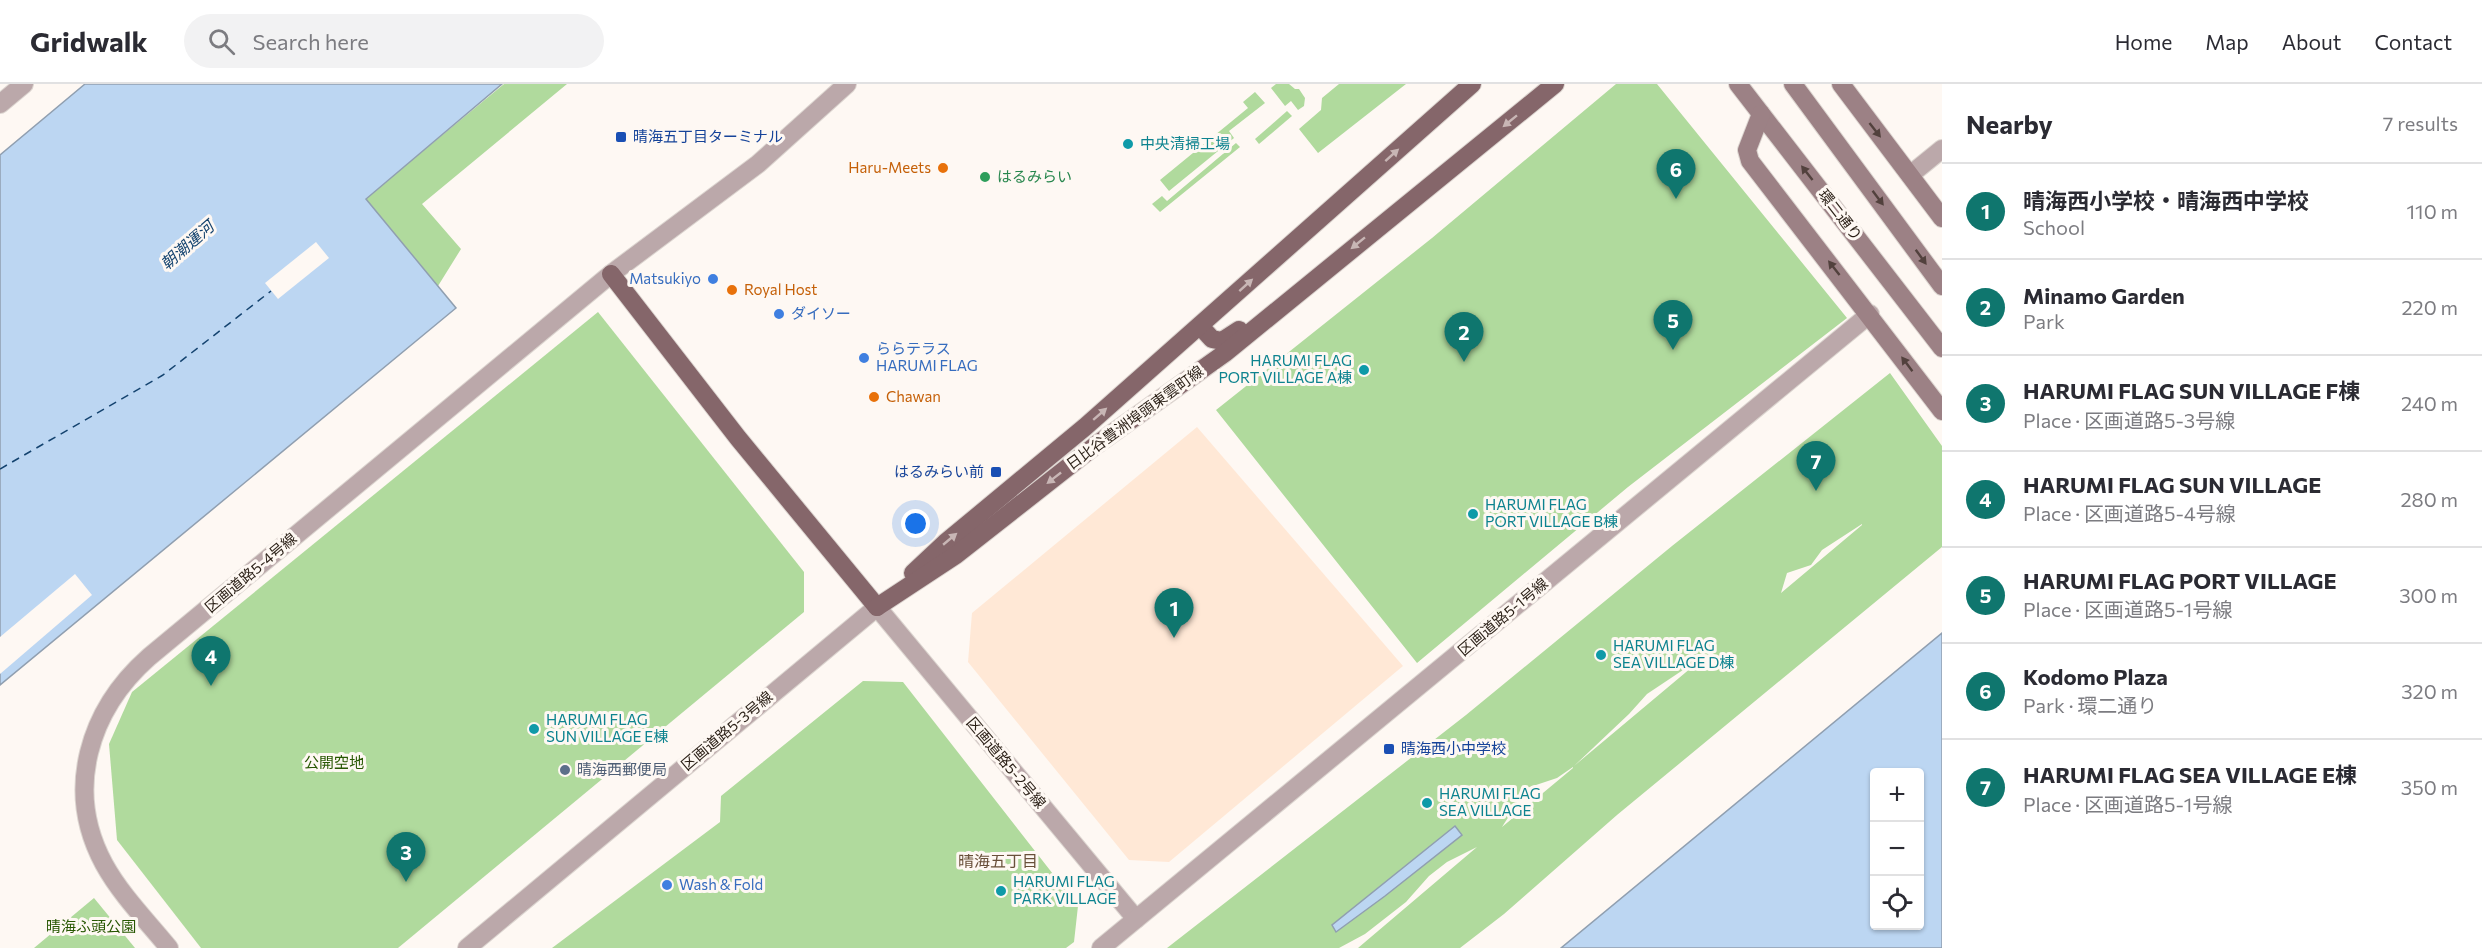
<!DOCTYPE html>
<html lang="en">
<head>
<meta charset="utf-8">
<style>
  :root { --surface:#fff; --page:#f2f2f3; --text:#2b2b33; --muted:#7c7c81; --line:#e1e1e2; --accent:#0f766e }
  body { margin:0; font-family:Commissioner,"Noto Sans JP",sans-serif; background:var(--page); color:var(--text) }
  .controls { position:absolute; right:18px; bottom:18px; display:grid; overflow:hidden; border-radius:6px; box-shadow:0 2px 4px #0004 }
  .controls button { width:54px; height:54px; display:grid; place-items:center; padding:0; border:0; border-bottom:2px solid var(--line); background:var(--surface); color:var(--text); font:30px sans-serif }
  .you { position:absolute; left:916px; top:440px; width:21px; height:21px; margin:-15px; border:4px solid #fff; border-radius:50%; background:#1a73e8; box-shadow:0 0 0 9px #1a73e833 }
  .badge { display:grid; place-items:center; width:39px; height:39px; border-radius:50%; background:var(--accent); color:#fff; font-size:20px; font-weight:700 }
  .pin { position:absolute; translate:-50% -50px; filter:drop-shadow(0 2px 3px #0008) }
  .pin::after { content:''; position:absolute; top:32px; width:21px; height:18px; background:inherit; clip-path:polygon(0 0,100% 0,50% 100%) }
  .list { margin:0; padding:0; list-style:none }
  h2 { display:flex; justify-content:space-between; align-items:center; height:78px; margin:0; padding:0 24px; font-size:26px }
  h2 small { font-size:20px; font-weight:400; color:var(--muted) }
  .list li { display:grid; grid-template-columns:39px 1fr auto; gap:18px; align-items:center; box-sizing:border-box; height:96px; padding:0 24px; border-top:2px solid var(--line) }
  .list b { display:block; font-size:22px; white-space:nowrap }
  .list p { margin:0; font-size:20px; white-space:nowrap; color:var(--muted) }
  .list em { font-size:20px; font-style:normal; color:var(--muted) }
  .icon { flex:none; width:33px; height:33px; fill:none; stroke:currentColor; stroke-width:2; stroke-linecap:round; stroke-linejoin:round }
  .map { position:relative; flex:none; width:1942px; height:864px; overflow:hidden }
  header { display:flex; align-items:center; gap:36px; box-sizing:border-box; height:84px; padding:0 30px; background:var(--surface); border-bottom:2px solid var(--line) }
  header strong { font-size:28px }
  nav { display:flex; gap:33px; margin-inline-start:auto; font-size:21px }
  .search { width:420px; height:54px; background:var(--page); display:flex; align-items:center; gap:15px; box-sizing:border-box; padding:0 21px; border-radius:33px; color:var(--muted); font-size:22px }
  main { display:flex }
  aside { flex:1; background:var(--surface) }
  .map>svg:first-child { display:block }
  .built { fill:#ffe8d6 }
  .green { fill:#b0da9d; fill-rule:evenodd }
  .water { fill:#bcd6f2; stroke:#909fb0; stroke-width:1.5; fill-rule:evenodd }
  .pier { fill:#fef8f3 }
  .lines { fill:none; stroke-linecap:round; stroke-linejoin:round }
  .ferry { stroke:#14436f; stroke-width:1.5; stroke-dasharray:8 6; stroke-linecap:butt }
  .tertiary-casing { stroke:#dcd5d0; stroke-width:20 }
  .secondary-casing { stroke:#dcd5d0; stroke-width:20 }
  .primary-casing { stroke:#dcd5d0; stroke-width:20 }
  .tertiary { stroke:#bba8aa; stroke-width:18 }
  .secondary { stroke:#9c8185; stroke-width:18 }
  .primary { stroke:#85666a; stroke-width:18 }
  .oneway { fill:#c8b6b5 }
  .oneway2 { fill:#52413d }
  .transit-dot { fill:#1a4fb4; stroke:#fef8f3; stroke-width:2 }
  .culture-dot { fill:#0f9aa8; stroke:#fef8f3; stroke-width:2 }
  .food-dot { fill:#e8710a; stroke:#fef8f3; stroke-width:2 }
  .leisure-dot { fill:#2e9e5b; stroke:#fef8f3; stroke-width:2 }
  .shop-dot { fill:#3f7fe0; stroke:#fef8f3; stroke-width:2 }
  .service-dot { fill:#5c6f8a; stroke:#fef8f3; stroke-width:2 }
  .labels { text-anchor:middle; stroke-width:6; stroke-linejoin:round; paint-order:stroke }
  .transit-label { font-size:15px; fill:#164399; stroke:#fef8f3; text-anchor:start }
  .culture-label { font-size:15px; fill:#0d838f; stroke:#fef8f3; text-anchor:start }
  .food-label { font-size:15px; fill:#c56008; stroke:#fef8f3; text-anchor:start }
  .leisure-label { font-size:15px; fill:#27864d; stroke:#fef8f3; text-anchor:start }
  .street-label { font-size:15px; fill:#2a1f16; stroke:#fef8f3 }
  .shop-label { font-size:15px; fill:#366cbe; stroke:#fef8f3; text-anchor:start }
  .park-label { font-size:15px; fill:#275702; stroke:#fef8f3 }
  .service-label { font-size:15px; fill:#4e5e75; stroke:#fef8f3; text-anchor:start }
  .water-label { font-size:16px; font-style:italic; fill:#14436f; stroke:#fef8f3 }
  .neighbourhood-label { font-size:16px; fill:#69503a; stroke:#fef8f3 }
</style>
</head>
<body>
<header>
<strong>Gridwalk</strong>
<div class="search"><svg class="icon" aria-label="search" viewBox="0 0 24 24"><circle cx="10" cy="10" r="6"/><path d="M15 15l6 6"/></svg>Search here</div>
<nav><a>Home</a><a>Map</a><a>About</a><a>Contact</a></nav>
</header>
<main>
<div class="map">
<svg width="1942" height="864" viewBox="0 0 1942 864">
  <rect width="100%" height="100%" fill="#fef8f3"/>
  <polygon class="built" points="1197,343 1403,582 1169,778 1129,776 968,578 972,529"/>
  <g class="green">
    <polygon points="504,0 567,0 422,120 461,165 438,202 365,115"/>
    <polygon points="1276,0 1289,0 1295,5 1299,5 1305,14 1304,22 1298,26 1291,17 1285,22 1271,4"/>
    <polygon points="1339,0 1406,0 1318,69 1299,45 1321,26 1322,14"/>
    <polygon points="1616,0 1657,0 1847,234 1628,403 1417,579 1216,326 1432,154"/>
    <polygon points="1255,8 1265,19 1229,47 1234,54 1169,107 1160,96 1248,24 1243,18"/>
    <polygon points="1287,27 1292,32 1259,60 1255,55"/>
    <polygon points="1236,59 1240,63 1160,128 1152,120 1162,112 1167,117"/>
    <polygon points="598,228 804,488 804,528 398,864 201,864 117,756 109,660 132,608"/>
    <path d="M1890,289l52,73v101l-325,268 -113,99 -44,34h-102l119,-101 -30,15 -18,14 -23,26 -41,32 -26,14h-172l299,-233 206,-169zM1862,440v1l-81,68 6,-20 24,-8 11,-15zM1710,568l-136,114 55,-52 18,-20zM1573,683v1l-71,59 25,-39 30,-10z"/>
    <polygon points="863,597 903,598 1078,822 1074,858 1066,864 552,864 720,738 721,712"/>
    <polygon points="94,814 135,864 34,864"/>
  </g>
  <g class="water">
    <polygon points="85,0 502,0 366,115 456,224 0,601 0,71"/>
    <path d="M1942,549v315h-381zM1874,688h46v154h-46z"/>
    <polygon points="1455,742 1462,751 1385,812 1336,848 1332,841"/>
  </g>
  <g class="pier">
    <polygon points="316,158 329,174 278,215 265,199"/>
    <polygon points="75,490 92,511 0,590 0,553"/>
  </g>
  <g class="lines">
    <polyline class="ferry" points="0,385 163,291 271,207"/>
    <g class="tertiary-casing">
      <g id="tertiary">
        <polyline points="0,20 24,0"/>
        <polyline points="1910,91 1942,65"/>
        <path d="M169,864c-22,-27 -48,-53 -65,-84 -40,-74 -15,-154 45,-207l462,-383 147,-110 89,-80"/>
        <polyline points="467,864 877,523 1136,835"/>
        <polyline points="1101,864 1870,230"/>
      </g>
    </g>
    <g class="secondary-casing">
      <g id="secondary">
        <polyline points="1738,0 1942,264"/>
        <polyline points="1793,0 1942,202"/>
        <polyline points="1841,0 1942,134"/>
        <polyline points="1761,30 1747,66 1750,77 1942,327"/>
      </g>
    </g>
    <g class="primary-casing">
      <g id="primary">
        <polyline points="611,190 738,354 877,523"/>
        <polyline points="1200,242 1212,255 1222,257 1239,246"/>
        <polyline points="913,489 945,459 1085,343 1472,0"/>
        <polyline points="877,523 956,471 1096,361 1225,269 1555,0"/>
      </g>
    </g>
    <use href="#tertiary" class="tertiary"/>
    <use href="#secondary" class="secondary"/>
    <use href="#primary" class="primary"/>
  </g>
  <defs><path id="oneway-solid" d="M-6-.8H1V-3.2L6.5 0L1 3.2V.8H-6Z" transform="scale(1.5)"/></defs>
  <g class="oneway">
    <use href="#oneway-solid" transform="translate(1510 37) rotate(141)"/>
    <use href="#oneway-solid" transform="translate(1392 71) rotate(-42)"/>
    <use href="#oneway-solid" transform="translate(1358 159) rotate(141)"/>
    <use href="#oneway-solid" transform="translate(1246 201) rotate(-42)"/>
    <use href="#oneway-solid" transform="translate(1100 330) rotate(-41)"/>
    <use href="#oneway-solid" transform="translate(1054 394) rotate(142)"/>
    <use href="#oneway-solid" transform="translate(950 455) rotate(-40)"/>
  </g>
  <g class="oneway2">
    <use href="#oneway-solid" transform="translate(1875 46) rotate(52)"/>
    <use href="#oneway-solid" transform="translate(1807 89) rotate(-128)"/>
    <use href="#oneway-solid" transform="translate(1878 114) rotate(53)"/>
    <use href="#oneway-solid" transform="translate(1921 173) rotate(54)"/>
    <use href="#oneway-solid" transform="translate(1834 184) rotate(-128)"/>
    <use href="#oneway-solid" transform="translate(1907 280) rotate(-127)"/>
  </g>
  <g class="transit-dot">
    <rect x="615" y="47" width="12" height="12" rx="3"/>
    <rect x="990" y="382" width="12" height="12" rx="3"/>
    <rect x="1383" y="659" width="12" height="12" rx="3"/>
  </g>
  <g class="culture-dot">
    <circle cx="1128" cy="60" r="6"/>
    <circle cx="1364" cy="286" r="6"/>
    <circle cx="1473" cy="430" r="6"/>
    <circle cx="1601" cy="571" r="6"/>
    <circle cx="534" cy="645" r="6"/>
    <circle cx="1427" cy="719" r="6"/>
    <circle cx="1001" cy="807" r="6"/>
  </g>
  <g class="food-dot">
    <circle cx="943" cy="84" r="6"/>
    <circle cx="732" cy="206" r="6"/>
    <circle cx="874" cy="313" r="6"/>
  </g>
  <circle class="leisure-dot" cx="985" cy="93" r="6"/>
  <g class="shop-dot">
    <circle cx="713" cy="195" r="6"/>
    <circle cx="779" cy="230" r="6"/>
    <circle cx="864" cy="274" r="6"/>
    <circle cx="667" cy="801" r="6"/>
  </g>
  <circle class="service-dot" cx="565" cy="686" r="6"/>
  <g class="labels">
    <g class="transit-label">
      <text x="633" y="58">晴海五丁目ターミナル</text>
      <text x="984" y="393" text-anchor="end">はるみらい前</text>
      <text x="1401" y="670">晴海西小中学校</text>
    </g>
    <g class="culture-label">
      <text x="1140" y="65">中央清掃工場</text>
      <text x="1352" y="282" text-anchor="end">HARUMI FLAG<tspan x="1352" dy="17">PORT VILLAGE A棟</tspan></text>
      <text x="1485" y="426">HARUMI FLAG<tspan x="1485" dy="17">PORT VILLAGE B棟</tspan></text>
      <text x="1613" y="567">HARUMI FLAG<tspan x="1613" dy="17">SEA VILLAGE D棟</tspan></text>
      <text x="546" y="641">HARUMI FLAG<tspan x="546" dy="17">SUN VILLAGE E棟</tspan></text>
      <text x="1439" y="715">HARUMI FLAG<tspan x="1439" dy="17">SEA VILLAGE</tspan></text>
      <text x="1013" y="803">HARUMI FLAG<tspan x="1013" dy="17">PARK VILLAGE</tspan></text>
    </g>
    <g class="food-label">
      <text x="931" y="89" text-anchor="end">Haru-Meets</text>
      <text x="744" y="211">Royal Host</text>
      <text x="886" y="318">Chawan</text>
    </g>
    <g class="leisure-label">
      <text x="997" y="98">はるみらい</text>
    </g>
    <g class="street-label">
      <text transform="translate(1840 131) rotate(52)" y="5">環二通り</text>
      <text transform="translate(1135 334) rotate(-36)" y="5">日比谷豊洲埠頭東雲町線</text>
      <text transform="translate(251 489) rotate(-40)" y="5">区画道路5-4号線</text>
      <text transform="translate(1503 533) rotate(-40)" y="5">区画道路5-1号線</text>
      <text transform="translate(727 647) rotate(-40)" y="5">区画道路5-3号線</text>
      <text transform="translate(1006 679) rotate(50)" y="5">区画道路5-2号線</text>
    </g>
    <g class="shop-label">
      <text x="701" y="200" text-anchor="end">Matsukiyo</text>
      <text x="791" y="235">ダイソー</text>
      <text x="876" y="270">ららテラス<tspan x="876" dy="17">HARUMI FLAG</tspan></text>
      <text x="679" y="806">Wash &amp; Fold</text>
    </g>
    <g class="park-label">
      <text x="334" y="684">公開空地</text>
      <text x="91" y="848">晴海ふ頭公園</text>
    </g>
    <g class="service-label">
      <text x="577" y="691">晴海西郵便局</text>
    </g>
    <g class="water-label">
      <text transform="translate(187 161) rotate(-41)" y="6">朝潮運河</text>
    </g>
    <g class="neighbourhood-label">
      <text x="998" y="783">晴海五丁目</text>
    </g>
  </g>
</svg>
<div class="controls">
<button>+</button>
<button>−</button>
<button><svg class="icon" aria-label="locate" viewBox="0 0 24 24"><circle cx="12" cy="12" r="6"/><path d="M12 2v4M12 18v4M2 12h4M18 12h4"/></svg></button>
</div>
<div class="you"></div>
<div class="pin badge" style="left:1174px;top:554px">1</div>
<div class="pin badge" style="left:1464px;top:278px">2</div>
<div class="pin badge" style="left:406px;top:798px">3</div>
<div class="pin badge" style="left:211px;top:602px">4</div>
<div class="pin badge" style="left:1673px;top:266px">5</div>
<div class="pin badge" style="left:1676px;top:115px">6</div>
<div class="pin badge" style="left:1816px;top:407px">7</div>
</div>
<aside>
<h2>Nearby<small>7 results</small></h2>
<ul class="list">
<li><span class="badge">1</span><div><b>晴海西小学校・晴海西中学校</b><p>School</p></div><em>110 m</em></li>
<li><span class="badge">2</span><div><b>Minamo Garden</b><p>Park</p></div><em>220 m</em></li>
<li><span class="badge">3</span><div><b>HARUMI FLAG SUN VILLAGE F棟</b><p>Place · 区画道路5-3号線</p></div><em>240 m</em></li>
<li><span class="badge">4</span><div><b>HARUMI FLAG SUN VILLAGE</b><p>Place · 区画道路5-4号線</p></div><em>280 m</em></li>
<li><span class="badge">5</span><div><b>HARUMI FLAG PORT VILLAGE</b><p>Place · 区画道路5-1号線</p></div><em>300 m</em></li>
<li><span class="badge">6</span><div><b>Kodomo Plaza</b><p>Park · 環二通り</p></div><em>320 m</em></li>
<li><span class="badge">7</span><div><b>HARUMI FLAG SEA VILLAGE E棟</b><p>Place · 区画道路5-1号線</p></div><em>350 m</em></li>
</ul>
</aside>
</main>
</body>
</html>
